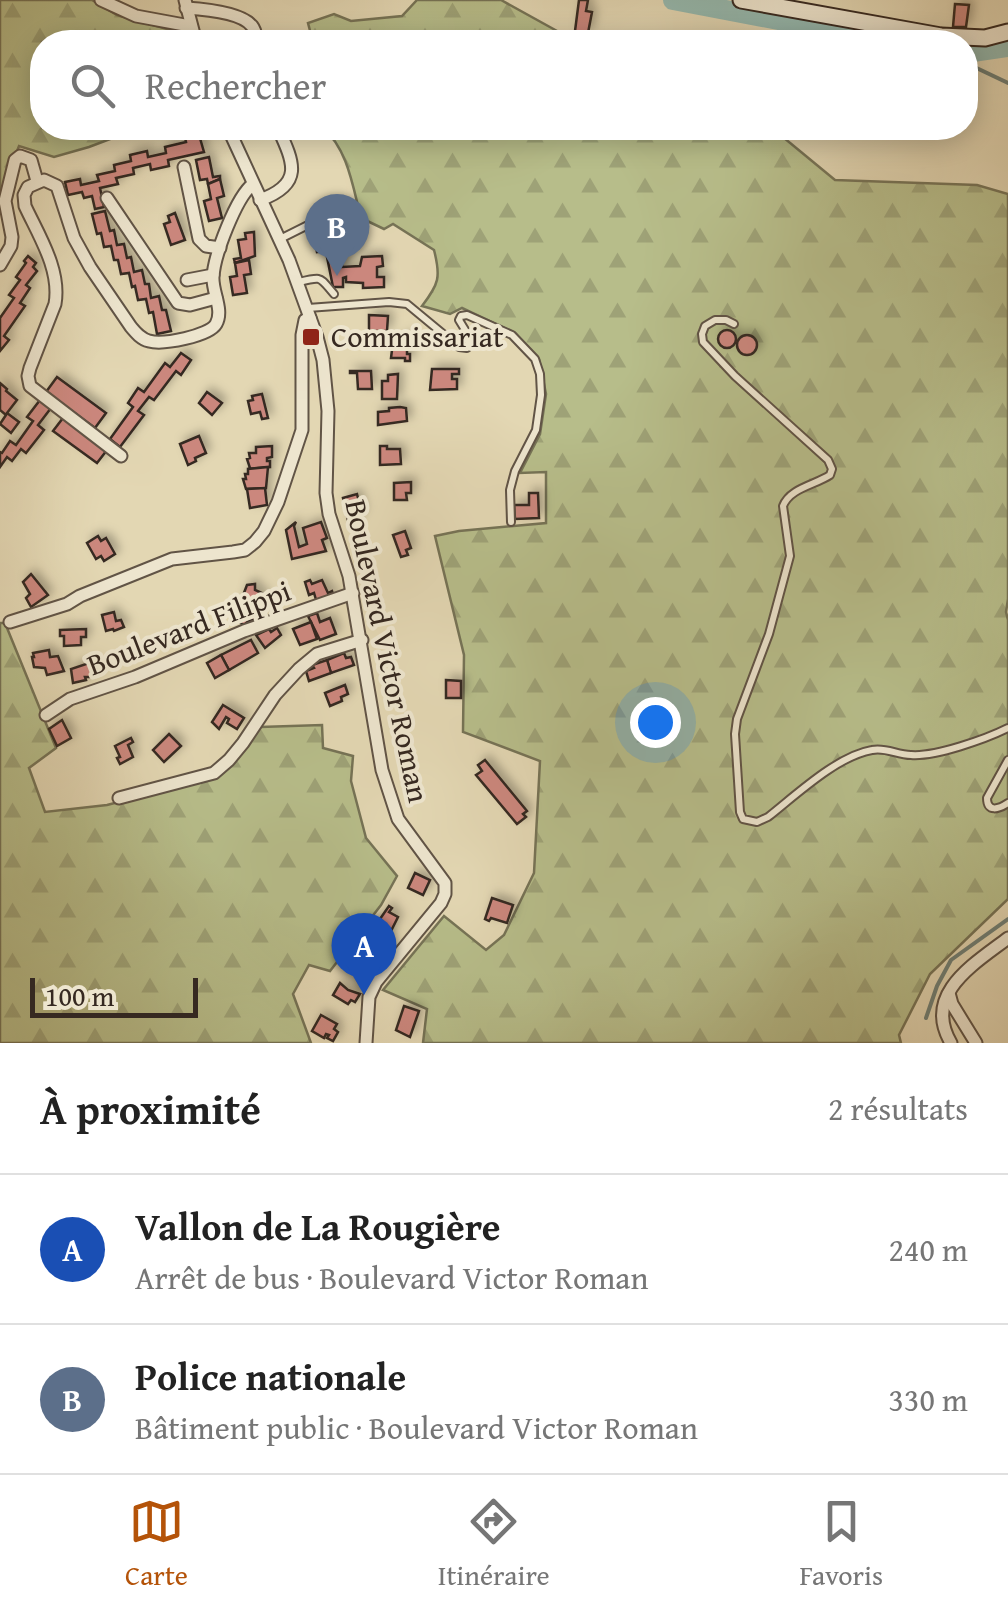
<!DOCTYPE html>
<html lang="fr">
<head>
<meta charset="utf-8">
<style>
  :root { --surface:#fff; --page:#f6f6f6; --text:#222; --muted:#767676; --line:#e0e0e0; --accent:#b45309 }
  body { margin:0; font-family:"Gentium Book Plus",serif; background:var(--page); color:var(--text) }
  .scale { position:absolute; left:30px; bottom:25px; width:168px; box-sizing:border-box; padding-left:10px; border:5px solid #362921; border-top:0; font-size:28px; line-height:35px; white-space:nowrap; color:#362921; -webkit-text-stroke:8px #ede5ce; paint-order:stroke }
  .you { position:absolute; left:655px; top:722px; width:35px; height:35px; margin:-25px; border:8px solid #fff; border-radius:50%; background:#1a73e8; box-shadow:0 0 0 15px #1a73e833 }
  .badge { display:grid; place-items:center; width:65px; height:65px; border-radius:50%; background:var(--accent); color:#fff; font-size:32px; font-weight:700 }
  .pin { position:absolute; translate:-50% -82px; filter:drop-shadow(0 2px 5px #0008) }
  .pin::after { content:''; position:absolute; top:52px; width:35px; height:30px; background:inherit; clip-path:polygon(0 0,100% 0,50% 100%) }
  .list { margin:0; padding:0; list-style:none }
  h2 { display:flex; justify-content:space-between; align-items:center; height:130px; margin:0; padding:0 40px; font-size:42px }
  h2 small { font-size:32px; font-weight:400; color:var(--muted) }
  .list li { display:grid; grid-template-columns:65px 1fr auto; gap:30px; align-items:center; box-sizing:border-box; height:150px; padding:0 40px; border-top:2px solid var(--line) }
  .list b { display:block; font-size:38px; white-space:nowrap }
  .list p { margin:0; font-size:32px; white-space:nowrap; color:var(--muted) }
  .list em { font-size:32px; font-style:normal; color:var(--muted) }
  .icon { flex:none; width:55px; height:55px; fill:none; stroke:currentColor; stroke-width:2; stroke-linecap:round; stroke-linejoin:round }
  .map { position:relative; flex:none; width:1008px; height:1043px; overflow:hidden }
  .search { position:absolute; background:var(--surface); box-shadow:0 5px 25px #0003; left:30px; right:30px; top:30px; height:110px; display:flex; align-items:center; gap:25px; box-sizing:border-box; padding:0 35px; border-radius:40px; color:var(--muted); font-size:38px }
  .sheet { height:430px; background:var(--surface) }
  nav { display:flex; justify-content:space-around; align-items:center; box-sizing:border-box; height:140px; border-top:2px solid var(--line); background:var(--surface); font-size:28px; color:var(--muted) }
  nav a { display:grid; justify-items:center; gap:5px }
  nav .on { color:var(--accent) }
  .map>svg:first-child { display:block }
  .forest { fill:url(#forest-firs); stroke:#767356; stroke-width:2.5 }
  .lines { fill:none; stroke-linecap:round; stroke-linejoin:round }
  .stream { stroke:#6f7f76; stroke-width:4 }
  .river { stroke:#95b9af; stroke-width:20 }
  .building { fill:#cb877d; stroke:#362921; stroke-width:2.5; filter:url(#shadow) }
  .service-casing { stroke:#615446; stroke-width:10 }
  .minor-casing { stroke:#615446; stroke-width:15 }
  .secondary-casing { stroke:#362921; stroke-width:19 }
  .service { stroke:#ede5ce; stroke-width:6 }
  .minor { stroke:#ede5ce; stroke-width:11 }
  .secondary { stroke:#ede5ce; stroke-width:15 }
  .poi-dot { fill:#8f2418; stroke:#ede5ce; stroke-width:4 }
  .labels { text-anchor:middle; stroke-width:8; stroke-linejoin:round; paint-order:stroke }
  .poi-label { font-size:30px; fill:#362921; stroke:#ede5ce; text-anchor:start }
  .street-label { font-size:30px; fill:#362921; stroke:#ede5ce }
</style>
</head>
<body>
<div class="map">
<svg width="1008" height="1043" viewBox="0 0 1008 1043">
  <defs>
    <pattern id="forest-firs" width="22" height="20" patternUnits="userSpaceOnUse" patternTransform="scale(2.5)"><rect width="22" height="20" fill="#b7bd8a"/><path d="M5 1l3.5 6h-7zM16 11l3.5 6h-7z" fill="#9ea277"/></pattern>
    <filter id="shadow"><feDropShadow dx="4.5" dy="-4.5" stdDeviation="5" flood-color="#0004"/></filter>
  </defs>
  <rect width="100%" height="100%" fill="#e3d7b3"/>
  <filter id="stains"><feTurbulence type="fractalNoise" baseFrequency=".002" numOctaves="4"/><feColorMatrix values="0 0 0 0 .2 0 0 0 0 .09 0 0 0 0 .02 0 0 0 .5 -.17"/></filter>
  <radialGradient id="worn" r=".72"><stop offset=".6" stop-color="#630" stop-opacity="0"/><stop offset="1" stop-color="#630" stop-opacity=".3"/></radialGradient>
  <g class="forest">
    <polygon points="0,0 92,0 117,15 178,32 183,35 186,42 42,42 42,128 139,128 89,147 54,157 19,146 0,194"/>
    <polygon points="417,0 501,0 577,42 313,42 308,23 334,14 351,21 402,16"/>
    <path d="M323,128h449l63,52 142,5 31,9v405l-2,13 2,8v279l-78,75 -31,61 2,8h-478l4,-34 -44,-19 61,-74 42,34 18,-15 30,-62 6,-112 -77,-29 1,-77 -29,-119 24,-5 87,-8v-51l-26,1 20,-39 6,-40 -7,-35 -24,-26 -53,-25 -12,6 -28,-8c17,-22 19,-29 12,-56l-41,-26 -9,5 -23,-11c-8,-30 -13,-69 -38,-90z"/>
    <polygon points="0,623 5,623 56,748 29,768 45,812 107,805 213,778 260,727 322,725 323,748 353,756 351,781 366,838 397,876 381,905 330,971 309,965 293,994 311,1043 0,1043"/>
  </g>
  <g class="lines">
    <g class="stream">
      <polyline points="966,63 1008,83"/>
      <polyline points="926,1018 937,986 951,960 1008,919"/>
    </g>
    <g class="river">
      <polyline points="673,0 894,42"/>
      <polyline points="966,53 1008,47"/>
    </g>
  </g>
  <g class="building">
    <polygon points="579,0 588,0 586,11 592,12 588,33 575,31"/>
    <polygon points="955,4 969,5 966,27 953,27"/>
    <polygon points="183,128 197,128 204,152 168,160 169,166 151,170 150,164 133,168 134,174 116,178 118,184 100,188 104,207 95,209 92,196 84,198 82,192 68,195 65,182 80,179 81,185 99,181 97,175 115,171 114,165 131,161 130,155 147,151 148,157 166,153 165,147 186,142"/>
    <polygon points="209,157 213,177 220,176 220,179 208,184 207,179 200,180 196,160"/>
    <polygon points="220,179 224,196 217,198 222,218 209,221 204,201 211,199 208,184"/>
    <polygon points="105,211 110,231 114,230 117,245 124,244 127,258 131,257 134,272 142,270 145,284 149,284 151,298 159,296 162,310 166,310 171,331 157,334 153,312 149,313 146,299 138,300 135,286 132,287 129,273 121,274 118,260 114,260 111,246 104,247 101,233 97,234 92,214"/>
    <polygon points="175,213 185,240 171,245 164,224 170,222 168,216"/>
    <polygon points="254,232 255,256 235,263 234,259 241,258 238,240 246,239 245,233"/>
    <polygon points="353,233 352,249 342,253 342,267 360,266 362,257 382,256 383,266 377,267 377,277 384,277 384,287 363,288 363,283 346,282 346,277 343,278 343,287 333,287 327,257 325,251 317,252 314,236 344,236 344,234"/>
    <polygon points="28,256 36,263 33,267 37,271 26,285 30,288 20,303 25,306 4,336 9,340 0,351 0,318 14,298 9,295 20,280 16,277 26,263 24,261"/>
    <polygon points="249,260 251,274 244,275 247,293 233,295 230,277 237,276 235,263"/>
    <polygon points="369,315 388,316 387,331 369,331"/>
    <circle cx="727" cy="339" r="9"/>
    <circle cx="747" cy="345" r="10"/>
    <polygon points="404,337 410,337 410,349 407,349 407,354 410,354 410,361 405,361 405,358 391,358 393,342 404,342"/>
    <polygon points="181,353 191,360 181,375 176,371 154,400 149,397 138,411 144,415 120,447 110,439 133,407 128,403 138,388 144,392 165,363 170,367"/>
    <polygon points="432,369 459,369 459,374 452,374 452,379 457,379 457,389 430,390"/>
    <polygon points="350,371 371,371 372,389 358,389 357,373 350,373"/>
    <polygon points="398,374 397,399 382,399 382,381 388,381 388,375"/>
    <polygon points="57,377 106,413 95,428 46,392"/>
    <polygon points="0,383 7,389 6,391 17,400 7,413 19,422 11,433 0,424 6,415 0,410"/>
    <polygon points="207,392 222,403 212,415 199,403"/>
    <polygon points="262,394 268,418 262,419 260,412 251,414 248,401 253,400 252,396"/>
    <polygon points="40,400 51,408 38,425 44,430 26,453 21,449 12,461 7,457 0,467 0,452 2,453 10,441 16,445 33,421 27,417"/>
    <polygon points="400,407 406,408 407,421 378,425 378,412 389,411 389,408"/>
    <polygon points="63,418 107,450 97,463 53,431"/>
    <polygon points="199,436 206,453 195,458 196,461 188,465 180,444"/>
    <polygon points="272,446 272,457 267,458 267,461 270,461 270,467 248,469 250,468 247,459 250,458 249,453 256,453 256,447"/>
    <polygon points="380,446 387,446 387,449 400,449 401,464 380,465"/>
    <polygon points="268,467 266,488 246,489 243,479 246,479 245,474 248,474 248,469"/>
    <polygon points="411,482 411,493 406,493 407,500 394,500 394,483"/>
    <polygon points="265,488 267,505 250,508 247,489"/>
    <polygon points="529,493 538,493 539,518 515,519 514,505 529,505"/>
    <polygon points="357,494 362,514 355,516 357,522 349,525 343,498"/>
    <polygon points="296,522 294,526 299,547 307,544 303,528 321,522 327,538 322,540 326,551 292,559 286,530"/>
    <polygon points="405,531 411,548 406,550 408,555 401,557 393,535"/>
    <polygon points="98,536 101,541 106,538 115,554 104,561 101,556 96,559 87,543"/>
    <polygon points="31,574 48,595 31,607 26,598 30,594 23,582"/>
    <polygon points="310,580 312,584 322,580 328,593 332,591 334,597 317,603 314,593 309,595 305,582"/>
    <polygon points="255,584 255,590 264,594 254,621 251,619 244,625 234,619 247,585"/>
    <polygon points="114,612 116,621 121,620 124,627 114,631 113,629 106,631 102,615"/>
    <polygon points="317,613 320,622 330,618 336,634 320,640 308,616"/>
    <polygon points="311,622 317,639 300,645 293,629"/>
    <polygon points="277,628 281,635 265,648 256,635 269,629 271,632"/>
    <polygon points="86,629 86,637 81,637 81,645 64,646 64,636 60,636 60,630"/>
    <polygon points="251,640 258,653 229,670 221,655"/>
    <polygon points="49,650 50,657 58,656 64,671 47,675 45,668 34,667 32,657 34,657 33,653"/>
    <polygon points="344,653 346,658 351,657 354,665 331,673 327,660"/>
    <polygon points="221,655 229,670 215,678 207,663"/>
    <polygon points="327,660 331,673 309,681 306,671 314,668 312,665"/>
    <polygon points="89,663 90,665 95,664 97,671 93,672 94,677 85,677 86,680 73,683 71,669"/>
    <polygon points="446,680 461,681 461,698 446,698"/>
    <polygon points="345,685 348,694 341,697 342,701 330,706 325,693"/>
    <polygon points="223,705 244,718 237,729 227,723 229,719 226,717 219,729 212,722"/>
    <polygon points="62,720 71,738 57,746 49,729"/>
    <polygon points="169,734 181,746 164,762 153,750"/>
    <polygon points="131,738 133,742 128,745 133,757 120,764 117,758 120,757 115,746"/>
    <polygon points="485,760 527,811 523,814 526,817 517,824 476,775 482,771 478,765"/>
    <polygon points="415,873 430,880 423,895 408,888"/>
    <polygon points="492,898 513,905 507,923 491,918 489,921 485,919"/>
    <polygon points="389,906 392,908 389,912 398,917 389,935 379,930 377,933 371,928 376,919 380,919"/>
    <polygon points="366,931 373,936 370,942 380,949 372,960 360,955 358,958 349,952"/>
    <polygon points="340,983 348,990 360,994 355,1002 351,1000 348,1004 333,995"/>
    <polygon points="404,1006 419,1011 410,1037 396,1030"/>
    <polygon points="321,1015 337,1024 334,1029 338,1032 333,1041 327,1038 329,1035 326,1034 324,1038 312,1031"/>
  </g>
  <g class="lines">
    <g class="service-casing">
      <g id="service">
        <polyline points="280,239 310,224 339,217"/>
        <path d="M299,282c24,-6 20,-5 35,12"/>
        <polyline points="308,308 389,302 407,304 459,347 467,348 470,345 470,338 459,320 461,316 467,315 512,335 535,359 540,374 541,395 536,430 515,471 510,490 511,522"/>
        <path d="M734,324l-8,-4h-11l-10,6 -3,8 1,8 32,34 93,84 4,9 -2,6c-15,10 -40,13 -47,31l7,50 -21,78 -32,85 -2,15 5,78 3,7 14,3 11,-5c28,-22 69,-61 104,-67 14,-3 25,5 39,5 24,2 75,-16 97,-27"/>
        <path d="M1008,760l-21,38c0,15 12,11 21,5"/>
      </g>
    </g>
    <g class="minor-casing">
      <g id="minor">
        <polyline points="101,0 136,16 190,26"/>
        <polyline points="185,0 196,42"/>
        <path d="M186,8c16,1 55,4 66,18 4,5 4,11 5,16"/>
        <polyline points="228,128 289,260 317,337 323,360 328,411 326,493 329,514 349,576 382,770 398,819 445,883 445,894 441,903 376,982 369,997 366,1043"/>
        <polyline points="184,167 199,239 206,246 220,248"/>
        <polyline points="107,198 178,303 190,305 216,298"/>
        <path d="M260,200c44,-16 34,-37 18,-72"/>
        <polyline points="0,265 11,246 12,237 5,201 15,160 20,156 31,160 37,181"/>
        <polyline points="187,280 213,275"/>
        <path d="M121,456l-91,-70 -2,-10 2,-8 25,-64c6,-34 -16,-68 -30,-98l-1,-11 4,-8 16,-7 13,6 17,52 16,29 41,60c5,6 10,12 18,14 14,4 60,-5 67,-17 8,-14 -4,-32 -3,-47 1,-21 23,-80 40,-93"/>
        <polyline points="10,622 67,604 80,596 172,559 233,552 245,550 255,542 264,531 278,502 302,430 302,335 305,320 310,318"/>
        <polyline points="46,715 70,699 135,677 244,631 353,593"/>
        <polyline points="119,798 214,773 229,760 243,743 275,695 299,669 317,654 362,640"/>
        <polyline points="949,993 952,1004 976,1043"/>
        <path d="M951,1043c-29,-49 23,-79 57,-105"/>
      </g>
    </g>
    <g class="secondary-casing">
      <polyline id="secondary" points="741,0 941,36 985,38 1008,32"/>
    </g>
    <use href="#service" class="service"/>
    <use href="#minor" class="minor"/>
    <use href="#secondary" class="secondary"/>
  </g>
  <rect class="poi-dot" x="301" y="327" width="20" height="20" rx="5"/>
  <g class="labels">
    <g class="poi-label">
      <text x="331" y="347">Commissariat</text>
    </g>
    <g class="street-label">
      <text transform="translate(189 628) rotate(-21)" y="10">Boulevard Filippi</text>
      <text transform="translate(387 651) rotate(78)" y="10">Boulevard Victor Roman</text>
    </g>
  </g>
  <rect width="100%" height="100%" filter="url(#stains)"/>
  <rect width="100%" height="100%" fill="url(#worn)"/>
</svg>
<div class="scale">100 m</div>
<div class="you"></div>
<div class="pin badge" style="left:364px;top:995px;background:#1a4fb4">A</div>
<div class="pin badge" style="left:337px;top:276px;background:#5c6f8a">B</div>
<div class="search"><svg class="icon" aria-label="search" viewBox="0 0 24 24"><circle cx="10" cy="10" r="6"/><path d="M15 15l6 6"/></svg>Rechercher</div>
</div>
<section class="sheet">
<h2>À proximité<small>2 résultats</small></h2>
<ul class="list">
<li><span class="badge" style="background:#1a4fb4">A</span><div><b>Vallon de La Rougière</b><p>Arrêt de bus · Boulevard Victor Roman</p></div><em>240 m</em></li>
<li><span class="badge" style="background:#5c6f8a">B</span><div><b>Police nationale</b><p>Bâtiment public · Boulevard Victor Roman</p></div><em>330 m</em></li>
</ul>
</section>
<nav>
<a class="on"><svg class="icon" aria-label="map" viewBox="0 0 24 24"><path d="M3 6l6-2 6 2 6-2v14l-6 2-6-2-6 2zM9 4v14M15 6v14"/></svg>Carte</a>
<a><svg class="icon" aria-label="directions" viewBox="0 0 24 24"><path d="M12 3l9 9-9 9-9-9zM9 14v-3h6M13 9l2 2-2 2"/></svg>Itinéraire</a>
<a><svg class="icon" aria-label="saved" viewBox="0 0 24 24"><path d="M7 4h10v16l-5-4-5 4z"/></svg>Favoris</a>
</nav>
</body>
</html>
